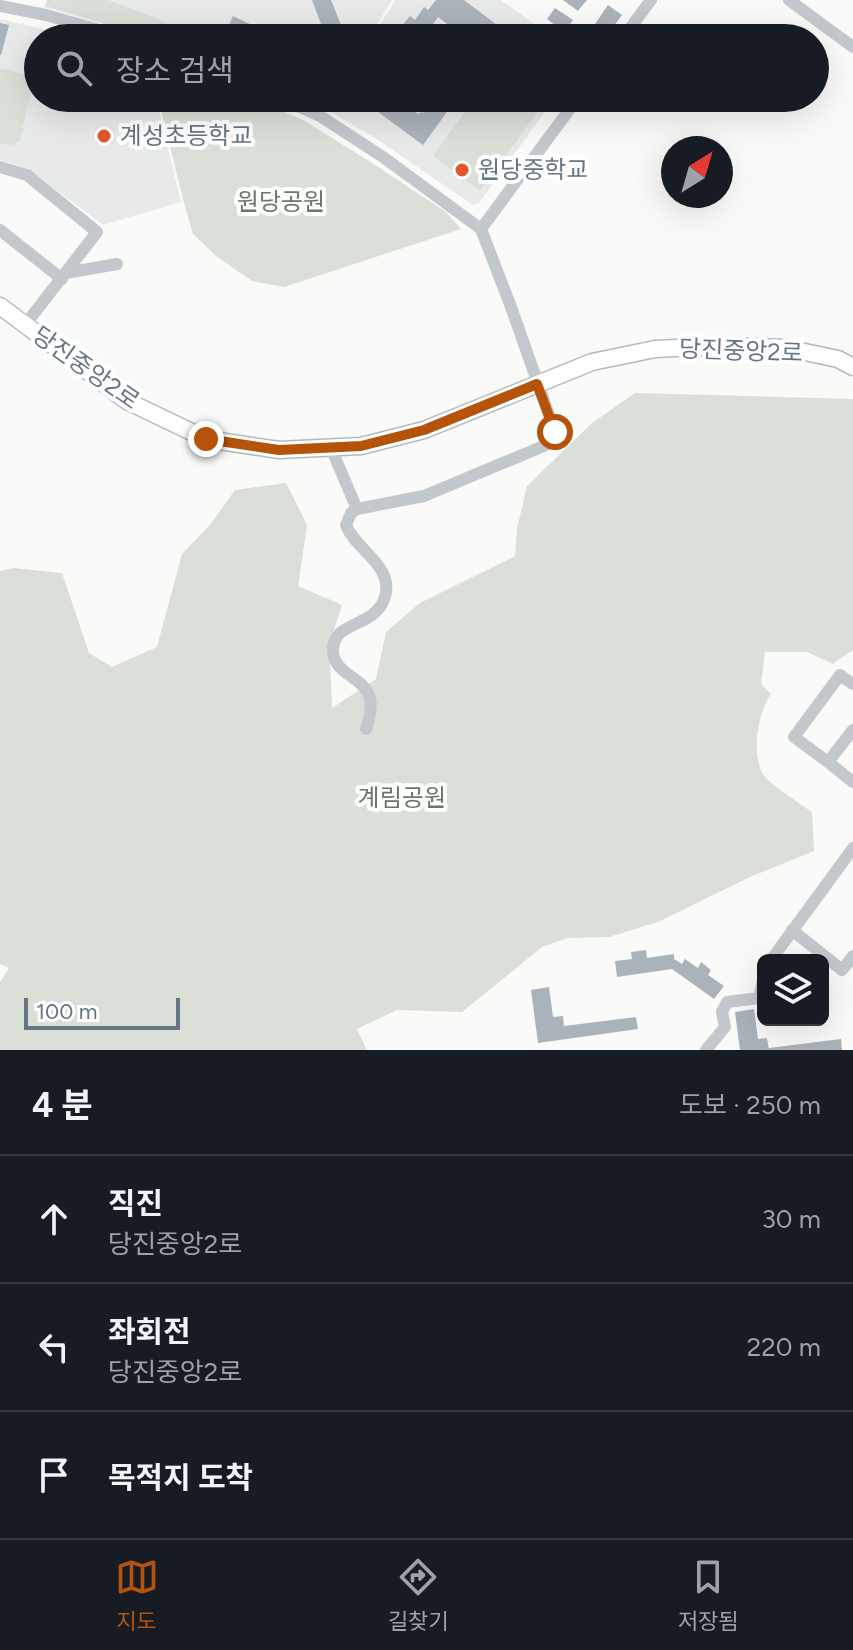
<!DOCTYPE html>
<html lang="ko">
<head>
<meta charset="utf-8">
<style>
  :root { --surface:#171b24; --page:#242831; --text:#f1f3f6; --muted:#9ea1a6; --line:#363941; --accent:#b45309 }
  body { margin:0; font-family:Figtree,"Noto Sans KR",sans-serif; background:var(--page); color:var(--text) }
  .controls { position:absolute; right:24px; bottom:24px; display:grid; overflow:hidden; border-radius:12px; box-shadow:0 8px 32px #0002 }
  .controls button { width:72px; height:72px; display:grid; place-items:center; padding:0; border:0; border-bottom:2px solid var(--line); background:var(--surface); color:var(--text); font:40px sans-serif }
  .compass { position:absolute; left:661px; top:136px; width:72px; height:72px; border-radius:50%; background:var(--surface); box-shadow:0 8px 32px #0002; rotate:37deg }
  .scale { position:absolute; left:24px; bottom:20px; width:156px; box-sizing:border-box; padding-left:8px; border:4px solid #657683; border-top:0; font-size:22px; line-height:28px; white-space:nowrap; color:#657683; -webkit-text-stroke:6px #fff; paint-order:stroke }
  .stop { position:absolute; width:24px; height:24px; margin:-18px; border:6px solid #b45309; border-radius:50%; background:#fff }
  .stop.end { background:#b45309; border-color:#fff; box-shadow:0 2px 8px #0008 }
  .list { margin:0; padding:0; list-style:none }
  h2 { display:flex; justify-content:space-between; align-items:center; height:104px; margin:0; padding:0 32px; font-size:34px }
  h2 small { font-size:26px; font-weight:400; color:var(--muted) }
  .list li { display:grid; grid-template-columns:52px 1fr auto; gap:24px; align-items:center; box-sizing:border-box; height:128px; padding:0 32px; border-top:2px solid var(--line) }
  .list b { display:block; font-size:30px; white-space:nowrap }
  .list p { margin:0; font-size:26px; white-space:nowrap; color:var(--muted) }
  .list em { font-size:26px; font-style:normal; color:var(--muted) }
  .icon { flex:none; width:44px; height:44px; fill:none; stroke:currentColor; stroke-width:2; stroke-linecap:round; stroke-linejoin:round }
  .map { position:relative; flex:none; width:853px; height:1050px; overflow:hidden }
  .search { position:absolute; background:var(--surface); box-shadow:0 8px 32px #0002; left:24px; right:24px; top:24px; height:88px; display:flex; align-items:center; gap:20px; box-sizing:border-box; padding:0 28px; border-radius:44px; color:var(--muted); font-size:30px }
  .sheet { height:488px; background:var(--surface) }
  nav { display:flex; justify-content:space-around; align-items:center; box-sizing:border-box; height:112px; border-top:2px solid var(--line); background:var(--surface); font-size:22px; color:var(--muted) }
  nav a { display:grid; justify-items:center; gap:4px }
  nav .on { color:var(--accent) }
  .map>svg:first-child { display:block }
  .built { fill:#e8e9e9 }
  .green { fill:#dadfd7 }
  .building { fill:#aab3b9 }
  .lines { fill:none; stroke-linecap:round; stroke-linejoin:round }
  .secondary-casing { stroke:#b3babf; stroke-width:19 }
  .street { stroke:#c3c8cc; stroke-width:12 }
  .secondary { stroke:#fff; stroke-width:16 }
  .route { stroke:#b45309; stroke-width:10 }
  .poi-dot { fill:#e4572e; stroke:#fff; stroke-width:3 }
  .labels { text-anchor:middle; stroke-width:8; stroke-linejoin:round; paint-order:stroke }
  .poi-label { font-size:24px; fill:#657683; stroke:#fff; text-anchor:start }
  .park-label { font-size:24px; fill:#687a64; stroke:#fff }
  .street-label { font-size:24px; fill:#657683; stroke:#fff }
</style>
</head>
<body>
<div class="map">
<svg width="853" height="1050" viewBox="0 0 853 1050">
  <rect width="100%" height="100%" fill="#fafaf8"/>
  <g class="built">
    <polygon points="47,0 392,0 369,38 150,38 44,7"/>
    <polygon points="395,0 501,0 553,38 372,38"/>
    <polygon points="0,19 81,38 38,38 38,98 156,98 181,202 103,225 27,168 0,160"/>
    <polygon points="335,98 560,98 546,110 480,202 473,205 375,138 328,110"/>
  </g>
  <g class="green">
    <polygon points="48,0 108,0 156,18 196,38 154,38 46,6"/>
    <polygon points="0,68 30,75 33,80 20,141 12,145 0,143"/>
    <polygon points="158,98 252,98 305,121 369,161 446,212 461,229 284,287 252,281 216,256 193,234 184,203"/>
    <polygon points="475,98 531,98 542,106 480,191 433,156"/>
    <path d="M635,393l218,6v252l-5,2 -15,11 -26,-12h-42l-4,32 10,10c-14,18 -21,67 -5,84 12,12 32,24 46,34l2,39 -64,26 -92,45 -49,15 -41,1 -26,9 -80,65 -65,-2 -40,19 10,21h-367v-68l9,-14 -9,-4v-393l13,-3 49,5 27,80 23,14 45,-20 25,-93 28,-29 25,-35 51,-7 21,42 -9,61 44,19 -11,34 -1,23 2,46 44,-29 10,-47 34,-29 95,-47 2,-27 10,-43 65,-63z"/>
  </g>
  <g class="building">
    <polygon points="312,0 331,0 341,25 324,32"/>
    <polygon points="436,0 464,0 505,31 500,38 465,38 438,17 423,38 402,38 408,30 402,26 410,16 415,20 424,7 428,10"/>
    <polygon points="563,0 587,0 578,11"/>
    <polygon points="608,5 622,15 608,34 595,24"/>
    <polygon points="555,8 573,20 567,29 560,29 547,19"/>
    <polygon points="233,16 279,38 223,38"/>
    <polygon points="0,23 9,25 1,55 0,55"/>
    <polygon points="593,26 609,38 585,38"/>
    <polygon points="359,98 387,98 394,103 398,98 402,98 410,104 409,108 418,114 421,112 423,113 433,98 457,98 423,145"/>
    <polygon points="646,950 647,958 674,954 674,959 682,964 685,959 698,968 701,962 711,970 708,975 724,986 714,999 672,969 617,977 615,961 632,959 631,952"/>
    <polygon points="549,987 553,1017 563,1016 564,1026 636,1017 638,1029 538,1043 531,990"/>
    <polygon points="754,1009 758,1039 767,1038 769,1050 740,1050 735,1012"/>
    <polygon points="841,1039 842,1050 769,1050 769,1048"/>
  </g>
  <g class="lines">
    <g class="secondary-casing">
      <polyline id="secondary" points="0,306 127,401 206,439 279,450 361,446 424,430 592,362 655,349 719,346 786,348 838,359 853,367"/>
    </g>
    <g class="street">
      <polyline points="789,0 853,47"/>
      <polyline points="0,6 46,15 127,38"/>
      <polyline points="623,38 651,0"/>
      <polyline points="280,98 320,116 383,157 481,229"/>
      <polyline points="0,167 27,175 97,232 25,325"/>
      <polyline points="481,229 578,98"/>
      <polyline points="0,230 62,279"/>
      <polyline points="66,273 117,264"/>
      <polyline points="331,448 357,509 424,496 546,445 555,432 511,307 481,229"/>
      <path d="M357,509l-6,4 -5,12c10,26 48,40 39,72 -10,32 -54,23 -52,55 3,32 53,21 33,77"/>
      <polyline points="853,730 828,762 853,782"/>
      <polyline points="828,762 794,737 840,675 853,684"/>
      <polyline points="792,930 842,970 853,956"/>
      <polyline points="771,960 853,848"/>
      <polyline points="706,1050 725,1027 722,1012 727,1002 759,998 763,980"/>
    </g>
    <use href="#secondary" class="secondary"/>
  </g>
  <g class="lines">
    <polyline class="route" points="206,439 279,450 361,446 424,430 537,384 555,432"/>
  </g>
  <g class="poi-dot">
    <circle cx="104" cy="136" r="8"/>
    <circle cx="462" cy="170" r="8"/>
  </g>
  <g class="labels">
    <g class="poi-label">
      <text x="120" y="144">계성초등학교</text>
      <text x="478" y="178">원당중학교</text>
    </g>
    <g class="park-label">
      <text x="281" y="210">원당공원</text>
      <text x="402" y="806">계림공원</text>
    </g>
    <g class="street-label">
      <text transform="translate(741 351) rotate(2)" y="8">당진중앙2로</text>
      <text transform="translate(86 368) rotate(35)" y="8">당진중앙2로</text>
    </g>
  </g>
</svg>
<div class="controls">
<button><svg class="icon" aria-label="layers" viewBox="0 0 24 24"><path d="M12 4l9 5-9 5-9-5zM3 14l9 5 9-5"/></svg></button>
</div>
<svg class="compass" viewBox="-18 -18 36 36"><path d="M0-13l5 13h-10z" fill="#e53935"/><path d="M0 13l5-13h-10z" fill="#9ea1a6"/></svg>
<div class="scale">100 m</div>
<div class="stop" style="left:555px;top:432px"></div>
<div class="stop end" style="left:206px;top:439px"></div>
<div class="search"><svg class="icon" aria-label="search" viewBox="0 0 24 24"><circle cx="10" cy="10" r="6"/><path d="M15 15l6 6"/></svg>장소 검색</div>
</div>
<section class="sheet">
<h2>4 분<small>도보 · 250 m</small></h2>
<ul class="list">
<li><svg class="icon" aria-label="ahead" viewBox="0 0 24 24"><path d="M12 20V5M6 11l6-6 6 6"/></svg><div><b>직진</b><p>당진중앙2로</p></div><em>30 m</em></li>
<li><svg class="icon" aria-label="left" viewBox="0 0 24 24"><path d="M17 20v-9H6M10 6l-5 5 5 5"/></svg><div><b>좌회전</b><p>당진중앙2로</p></div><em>220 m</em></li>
<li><svg class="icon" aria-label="arrive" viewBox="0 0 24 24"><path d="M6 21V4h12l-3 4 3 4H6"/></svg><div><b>목적지 도착</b></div></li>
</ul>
</section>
<nav>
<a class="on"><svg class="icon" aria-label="map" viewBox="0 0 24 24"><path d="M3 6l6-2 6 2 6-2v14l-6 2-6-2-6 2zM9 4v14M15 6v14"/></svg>지도</a>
<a><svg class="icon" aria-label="directions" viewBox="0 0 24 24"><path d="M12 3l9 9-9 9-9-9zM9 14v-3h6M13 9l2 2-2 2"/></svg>길찾기</a>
<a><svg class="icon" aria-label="saved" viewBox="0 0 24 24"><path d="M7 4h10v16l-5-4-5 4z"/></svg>저장됨</a>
</nav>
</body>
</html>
